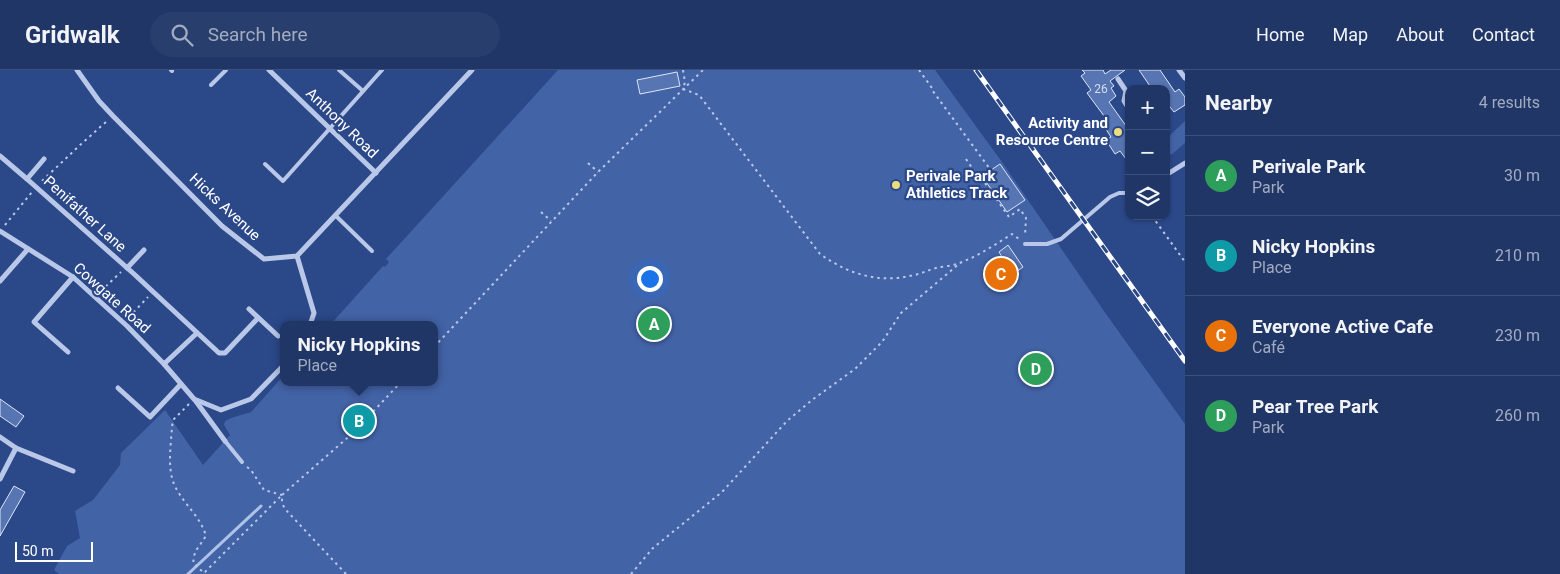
<!DOCTYPE html>
<html lang="en">
<head>
<meta charset="utf-8">
<style>
  :root { --surface:#203667; --page:#283e6d; --text:#f1f3f6; --muted:#a2abc0; --line:#3d507b; --accent:#eedc81 }
  body { margin:0; font-family:Roboto,sans-serif; background:var(--page); color:var(--text) }
  .controls { position:absolute; right:15px; top:15px; display:grid; overflow:hidden; border-radius:10px; box-shadow:0 1px 4px #0004 }
  .controls button { width:45px; height:45px; display:grid; place-items:center; padding:0; border:0; border-bottom:1px solid var(--line); background:var(--surface); color:var(--text); font:25px sans-serif }
  .scale { position:absolute; left:15px; bottom:12px; width:78px; box-sizing:border-box; padding-left:5px; border:2px solid #fff; border-top:0; font-size:14px; line-height:18px; white-space:nowrap; color:#fff; -webkit-text-stroke:4px #2b4889; paint-order:stroke }
  .you { position:absolute; left:649px; top:208px; width:18px; height:18px; margin:-12px; border:4px solid #fff; border-radius:50%; background:#1a73e8; box-shadow:0 0 0 8px #1a73e833 }
  .badge { display:grid; place-items:center; width:32px; height:32px; border-radius:50%; background:var(--accent); color:#fff; font-size:16px; font-weight:700 }
  .pin { position:absolute; translate:-50% -50%; border:2px solid #fff; box-shadow:0 1px 5px #0006 }
  .popup { position:absolute; left:280px; top:251px; width:158px; height:65px; box-sizing:border-box; display:grid; place-content:center; border-radius:10px; background:var(--surface); filter:drop-shadow(0 1px 4px #0005); font-size:16px; white-space:nowrap; color:var(--muted) }
  .popup b { font-size:19px; color:var(--text) }
  .popup::after { content:''; position:absolute; left:50%; top:100%; margin-left:-10px; border:10px solid transparent; border-top-color:var(--surface) }
  .list { margin:0; padding:0; list-style:none }
  h2 { display:flex; justify-content:space-between; align-items:center; height:65px; margin:0; padding:0 20px; font-size:21px }
  h2 small { font-size:16px; font-weight:400; color:var(--muted) }
  .list li { display:grid; grid-template-columns:32px 1fr auto; gap:15px; align-items:center; box-sizing:border-box; height:80px; padding:0 20px; border-top:1px solid var(--line) }
  .list b { display:block; font-size:19px; white-space:nowrap }
  .list p { margin:0; font-size:16px; white-space:nowrap; color:var(--muted) }
  .list em { font-size:16px; font-style:normal; color:var(--muted) }
  .icon { flex:none; width:28px; height:28px; fill:none; stroke:currentColor; stroke-width:2; stroke-linecap:round; stroke-linejoin:round }
  .map { position:relative; flex:none; width:1185px; height:504px; overflow:hidden }
  header { display:flex; align-items:center; gap:30px; box-sizing:border-box; height:70px; padding:0 25px; background:var(--surface); border-bottom:1px solid var(--line) }
  header strong { font-size:24px }
  nav { display:flex; gap:28px; margin-inline-start:auto; font-size:18px }
  .search { width:350px; height:45px; background:var(--page); display:flex; align-items:center; gap:12px; box-sizing:border-box; padding:0 18px; border-radius:28px; color:var(--muted); font-size:19px }
  main { display:flex }
  aside { flex:1; background:var(--surface) }
  .map>svg:first-child { display:block }
  .green { fill:#4363a7 }
  .lines { fill:none; stroke-linecap:round; stroke-linejoin:round }
  .stream { stroke:#aec1e8; stroke-width:3 }
  .building { fill:#5775b2; stroke:#dce5f7 }
  .path { stroke:#b9c8e8; stroke-width:2; stroke-dasharray:2.5 4; stroke-linecap:butt }
  .lane { stroke:#b9c8e8; stroke-width:4 }
  .street { stroke:#b9c8e8; stroke-width:5 }
  .rail-casing { stroke:#fff; stroke-width:5 }
  .rail { stroke:#2b4889; stroke-width:3; stroke-dasharray:9; stroke-linecap:butt }
  .poi-dot { fill:#eedc81; stroke:#2b4889; stroke-width:2 }
  .labels { text-anchor:middle; stroke-width:4.5; stroke-linejoin:round; paint-order:stroke }
  .number-label { font-size:12px; fill:#d5dcec }
  .street-label { font-size:15px; fill:#fff; stroke:#2b4889 }
  .poi-label { font-size:15px; font-weight:bold; fill:#fff; stroke:#2b4889; text-anchor:end }
</style>
</head>
<body>
<header>
<strong>Gridwalk</strong>
<div class="search"><svg class="icon" aria-label="search" viewBox="0 0 24 24"><circle cx="10" cy="10" r="6"/><path d="M15 15l6 6"/></svg>Search here</div>
<nav><a>Home</a><a>Map</a><a>About</a><a>Contact</a></nav>
</header>
<main>
<div class="map">
<svg width="1185" height="504" viewBox="0 0 1185 504">
  <rect width="100%" height="100%" fill="#2b4889"/>
  <g class="green">
    <polygon points="558,0 935,0 1002,92 1106,244 1185,354 1185,504 59,504 54,500 67,476 80,468 75,441 93,430 120,395 121,383 165,340 203,395 230,365 224,355 225,351 231,348 251,342 284,305 284,312 434,312 434,255 330,255 383,196 385,197 389,192 386,189"/>
    <polygon points="1185,51 1185,73 1171,85 1166,79 1166,69"/>
  </g>
  <g class="lines">
    <polyline class="stream" points="188,504 261,436"/>
  </g>
  <g class="building">
    <polygon points="1082,0 1103,0 1105,4 1111,0 1125,0 1110,11 1114,16 1111,18 1116,26 1109,32 1129,60 1129,93 1120,81 1115,84 1106,70 1111,67 1102,53 1107,50 1087,23 1091,20 1081,6 1085,3"/>
    <polygon points="1139,0 1160,0 1175,22 1179,19 1185,27 1185,35 1174,42 1166,32 1166,19 1152,19"/>
    <polygon points="677,2 680,16 640,24 637,10"/>
    <polygon points="1000,94 1025,130 1007,142 982,106"/>
    <polygon points="1008,175 1023,197 1001,213 990,196 1002,187 999,182"/>
    <polygon points="0,329 24,346 16,357 0,346"/>
    <polygon points="14,416 25,422 0,466 0,440"/>
  </g>
  <g class="lines">
    <g class="path">
      <polyline points="683,0 685,12 683,19"/>
      <polyline points="919,0 932,18 932,20 990,99 980,106"/>
      <path d="M683,19l16,6 121,159c28,20 59,30 94,21 7,-1 14,-5 22,-7 8,-2 18,-2 26,-6 18,-7 34,-18 50,-28l7,5"/>
      <polyline points="966,89 978,107 980,106 1009,147 1020,139 1026,148 1025,166"/>
      <polyline points="588,93 598,102"/>
      <polyline points="42,111 79,76 107,51"/>
      <polyline points="541,142 551,151"/>
      <polyline points="1152,146 1185,192"/>
      <polyline points="5,155 32,122"/>
      <polyline points="101,221 121,202"/>
      <polyline points="129,247 148,227"/>
      <polyline points="434,277 598,102 703,0"/>
      <path d="M189,334l-15,15 -2,7c-1,21 -6,46 5,64 9,16 24,28 29,46l-11,16 -2,11 11,10 78,-78"/>
      <polyline points="247,397 251,400 264,420 282,425"/>
      <polyline points="346,504 285,439 282,433 282,425 353,363 401,312"/>
      <polyline points="631,504 653,478 722,422 787,351 812,330 855,299 882,272 901,243 960,193"/>
    </g>
    <g class="lane">
      <polyline points="171,0 172,1"/>
      <polyline points="339,0 363,21"/>
      <polyline points="211,15 226,0"/>
      <polyline points="265,94 283,111 382,0"/>
      <polyline points="336,146 372,181"/>
      <polyline points="1025,174 1047,174 1061,169 1110,127 1119,123 1129,123"/>
      <polyline points="225,371 242,392"/>
    </g>
    <g class="street">
      <polyline points="77,0 99,31 113,46 222,156 264,189 297,186 472,0"/>
      <polyline points="269,0 376,103"/>
      <polyline points="1179,0 1185,8"/>
      <polyline points="1118,9 1126,21 1124,31 1129,39"/>
      <polyline points="0,86 27,109 44,89"/>
      <polyline points="1166,105 1185,93"/>
      <polyline points="27,109 134,204 219,283 225,283 258,248"/>
      <polyline points="0,161 73,207 127,256 164,294 194,329 221,340 251,329 284,295"/>
      <polyline points="297,186 314,243 310,255"/>
      <polyline points="127,198 144,180"/>
      <polyline points="0,211 28,179"/>
      <polyline points="249,239 278,266"/>
      <polyline points="68,282 34,252 73,207"/>
      <polyline points="164,294 197,263"/>
      <polyline points="118,318 150,347 181,314"/>
      <polyline points="195,330 225,371"/>
      <polyline points="0,367 16,378 73,401"/>
      <polyline points="0,409 16,378"/>
    </g>
    <g class="rail-casing">
      <polyline id="rail" points="976,0 1185,291"/>
    </g>
    <use href="#rail" class="rail"/>
  </g>
  <g class="poi-dot">
    <circle cx="1118" cy="62" r="5"/>
    <circle cx="896" cy="115" r="5"/>
  </g>
  <g class="labels">
    <g class="number-label">
      <text x="1101" y="23">26</text>
    </g>
    <g class="street-label">
      <text transform="translate(342 53) rotate(44)" y="5">Anthony Road</text>
      <text transform="translate(225 137) rotate(43)" y="5">Hicks Avenue</text>
      <text transform="translate(85 144) rotate(42)" y="5">Penifather Lane</text>
      <text transform="translate(112 228) rotate(42)" y="5">Cowgate Road</text>
    </g>
    <g class="poi-label">
      <text x="1108" y="58">Activity and<tspan x="1108" dy="17">Resource Centre</tspan></text>
      <text x="906" y="111" text-anchor="start">Perivale Park<tspan x="906" dy="17">Athletics Track</tspan></text>
    </g>
  </g>
</svg>
<div class="controls">
<button>+</button>
<button>−</button>
<button><svg class="icon" aria-label="layers" viewBox="0 0 24 24"><path d="M12 4l9 5-9 5-9-5zM3 14l9 5 9-5"/></svg></button>
</div>
<div class="scale">50 m</div>
<div class="you"></div>
<div class="pin badge" style="left:654px;top:254px;background:#2e9e5b">A</div>
<div class="pin badge" style="left:359px;top:351px;background:#0f9aa8">B</div>
<div class="popup"><b>Nicky Hopkins</b>Place</div>
<div class="pin badge" style="left:1001px;top:204px;background:#e8710a">C</div>
<div class="pin badge" style="left:1036px;top:299px;background:#2e9e5b">D</div>
</div>
<aside>
<h2>Nearby<small>4 results</small></h2>
<ul class="list">
<li><span class="badge" style="background:#2e9e5b">A</span><div><b>Perivale Park</b><p>Park</p></div><em>30 m</em></li>
<li><span class="badge" style="background:#0f9aa8">B</span><div><b>Nicky Hopkins</b><p>Place</p></div><em>210 m</em></li>
<li><span class="badge" style="background:#e8710a">C</span><div><b>Everyone Active Cafe</b><p>Café</p></div><em>230 m</em></li>
<li><span class="badge" style="background:#2e9e5b">D</span><div><b>Pear Tree Park</b><p>Park</p></div><em>260 m</em></li>
</ul>
</aside>
</main>
</body>
</html>
